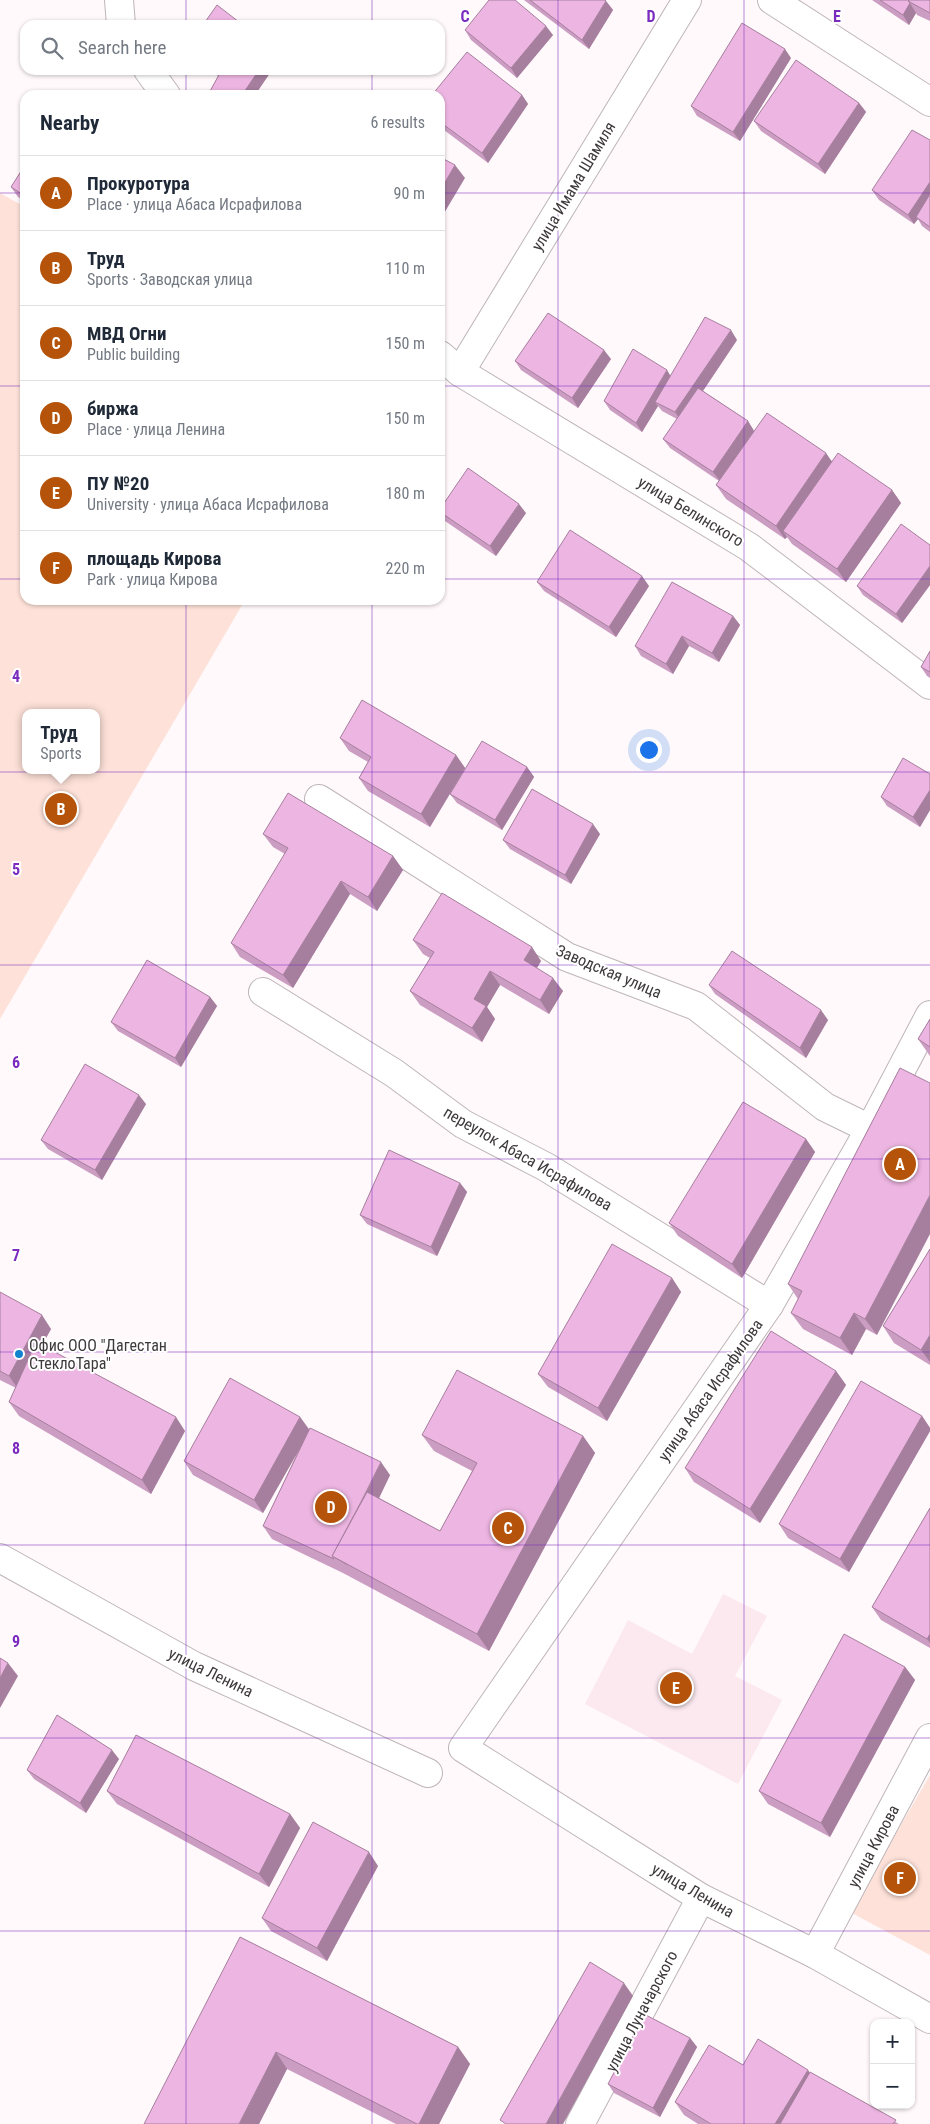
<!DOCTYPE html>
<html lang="en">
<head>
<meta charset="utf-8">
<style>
  :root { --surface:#fff; --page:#f2f2f3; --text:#1f2937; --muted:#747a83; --line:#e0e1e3; --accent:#b45309 }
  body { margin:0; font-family:"Roboto Condensed",sans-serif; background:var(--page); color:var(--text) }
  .controls { position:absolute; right:15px; bottom:15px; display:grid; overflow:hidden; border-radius:10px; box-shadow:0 1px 4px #0004 }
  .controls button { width:45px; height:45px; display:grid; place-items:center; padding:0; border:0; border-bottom:1px solid var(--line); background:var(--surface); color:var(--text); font:25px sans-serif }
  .you { position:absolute; left:648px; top:749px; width:18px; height:18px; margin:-12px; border:4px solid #fff; border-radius:50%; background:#1a73e8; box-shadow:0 0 0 8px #1a73e833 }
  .badge { display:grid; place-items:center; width:32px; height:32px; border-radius:50%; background:var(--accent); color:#fff; font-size:16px; font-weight:700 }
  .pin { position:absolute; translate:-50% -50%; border:2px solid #fff; box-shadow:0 1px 5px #0006 }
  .popup { position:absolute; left:22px; top:709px; width:78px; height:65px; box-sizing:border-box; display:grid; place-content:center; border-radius:10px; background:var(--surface); filter:drop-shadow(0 1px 4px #0005); font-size:16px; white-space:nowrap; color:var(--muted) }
  .popup b { font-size:19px; color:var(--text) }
  .popup::after { content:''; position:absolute; left:50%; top:100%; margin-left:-10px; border:10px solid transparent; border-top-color:var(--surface) }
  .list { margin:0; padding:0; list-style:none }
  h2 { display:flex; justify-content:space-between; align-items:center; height:65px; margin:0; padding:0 20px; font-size:21px }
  h2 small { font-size:16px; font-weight:400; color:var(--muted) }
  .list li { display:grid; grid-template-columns:32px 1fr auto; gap:15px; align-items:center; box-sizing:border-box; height:75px; padding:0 20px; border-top:1px solid var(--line) }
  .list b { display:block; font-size:19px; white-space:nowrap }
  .list p { margin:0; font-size:16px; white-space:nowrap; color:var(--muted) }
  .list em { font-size:16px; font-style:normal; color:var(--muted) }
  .icon { flex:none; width:28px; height:28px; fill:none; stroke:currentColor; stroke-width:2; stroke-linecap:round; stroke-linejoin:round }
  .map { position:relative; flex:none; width:930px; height:2124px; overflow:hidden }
  .search { position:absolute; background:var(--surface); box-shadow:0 1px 4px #0004; left:20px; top:20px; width:425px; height:55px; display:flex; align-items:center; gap:12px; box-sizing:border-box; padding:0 18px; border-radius:15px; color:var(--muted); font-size:19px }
  .panel { position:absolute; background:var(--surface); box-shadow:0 1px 4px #0004; left:20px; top:90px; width:425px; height:515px; border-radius:15px }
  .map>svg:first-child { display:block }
  .built { fill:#fbe9ef }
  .green { fill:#fee2d9; fill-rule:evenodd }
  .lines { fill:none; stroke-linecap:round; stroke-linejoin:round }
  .minor-casing { stroke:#beb5b8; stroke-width:30 }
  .minor { stroke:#fff; stroke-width:28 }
  .wall { fill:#cc9dc2 }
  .shaded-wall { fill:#a67f9e }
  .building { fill:#edb6e2; stroke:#a67f9e }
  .grid { fill:none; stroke:#7b2cbf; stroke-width:1; stroke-opacity:0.55 }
  .poi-dot { fill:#1483cd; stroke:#fff; stroke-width:2 }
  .labels { text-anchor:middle; stroke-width:4; stroke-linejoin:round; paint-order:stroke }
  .street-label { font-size:16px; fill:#3d393a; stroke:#fff }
  .poi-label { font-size:16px; fill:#3d393a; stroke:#fff; text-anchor:start }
  .grid-label { font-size:16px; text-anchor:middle; font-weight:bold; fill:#7b2cbf; stroke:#fff; stroke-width:4; stroke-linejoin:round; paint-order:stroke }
</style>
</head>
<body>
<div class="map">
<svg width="930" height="2124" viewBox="0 0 930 2124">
  <rect width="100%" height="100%" fill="#fff9fb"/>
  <polygon class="built" points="723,1594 767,1616 735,1676 782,1700 738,1784 585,1704 628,1620 692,1654"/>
  <g class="green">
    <path d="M0,193l25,14v393h220l-245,419zM26,713h70v57h-70z"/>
    <polygon points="930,1775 930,1955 850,1912"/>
  </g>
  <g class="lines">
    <g class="minor-casing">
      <g id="minor">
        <polyline points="119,0 121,25"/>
        <polyline points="772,0 930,102"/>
        <polyline points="148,70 166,95"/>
        <polyline points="440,355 460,372 749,547 930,685"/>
        <polyline points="460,372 687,0"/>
        <polyline points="319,799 567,957 696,1006 825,1107 870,1129"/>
        <polyline points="263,992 394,1073 463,1124 546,1167 769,1305"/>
        <polyline points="930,1015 870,1129 769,1305 463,1748 701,1898 815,1954 930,2019"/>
        <polyline points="0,1558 194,1666 428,1773"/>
        <polyline points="815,1954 930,1738"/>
        <polyline points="580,2124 701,1898"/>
      </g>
    </g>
    <use href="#minor" class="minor"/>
  </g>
  <g class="wall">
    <polygon points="524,0 605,0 613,10 589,49"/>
    <polygon points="872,0 930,0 930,21 917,15 916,13 909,25"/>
    <polygon points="465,30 553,35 517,78 471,40"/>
    <polygon points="791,58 740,141 697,116 691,106"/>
    <polygon points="211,70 272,70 255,95 210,95 209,93 218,76"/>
    <polygon points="440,95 522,95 528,104 488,163 440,127"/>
    <polygon points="859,103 866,112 825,174 761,131 754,121"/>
    <polygon points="930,140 930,232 922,226 918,219 914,224 879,200 872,190"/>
    <polygon points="25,165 25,201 18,197 11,187"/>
    <polygon points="737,340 703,391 748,421 754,431 832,461 892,490 901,503 846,582 792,544 787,537 785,539 726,499 716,485 719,481 670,448 663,439 677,419 662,411 658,406 642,432 610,410 604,401 670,376"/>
    <polygon points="611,359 578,408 521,370 515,361"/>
    <polygon points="440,509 526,513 496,556 445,521 440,513"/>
    <polygon points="930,545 930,585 902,623 863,595 857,586"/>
    <polygon points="537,582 649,586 616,637 544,591"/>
    <polygon points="733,616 740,625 719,662 689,646 673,674 641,656 635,646"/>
    <polygon points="930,651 930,678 927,676 921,667"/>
    <polygon points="340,738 456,755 465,768 527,767 534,777 502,830 457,803 450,794 430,827 368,791 359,778 368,762 349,751"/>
    <polygon points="930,774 930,810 920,827 887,806 881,797"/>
    <polygon points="263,834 393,856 403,870 377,911 350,894 293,988 240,957 231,943 285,854 273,847"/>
    <polygon points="600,834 571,884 510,849 503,840"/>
    <polygon points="413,940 541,961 537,968 563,991 549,1014 500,985 487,1007 495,1019 482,1042 420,1005 410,991 430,958 423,954"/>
    <polygon points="709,985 828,1020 806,1058 715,994"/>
    <polygon points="210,997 217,1006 181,1067 118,1031 111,1022"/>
    <polygon points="930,1019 930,1056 918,1039"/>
    <polygon points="900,1068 877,1335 866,1329 852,1355 803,1329 791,1313 798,1299 788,1284"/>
    <polygon points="146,1104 102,1180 48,1149 41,1140"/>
    <polygon points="806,1139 815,1152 742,1278 678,1236 669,1223"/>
    <polygon points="460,1183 467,1192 437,1256 367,1224 360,1215"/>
    <polygon points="930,1249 930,1365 894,1343 883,1326"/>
    <polygon points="672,1278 681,1292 607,1421 548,1387 538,1374"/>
    <polygon points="0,1292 51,1329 42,1345 185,1431 151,1494 19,1416 9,1402 16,1388 0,1380"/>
    <polygon points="836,1371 846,1385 760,1523 694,1482 685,1468"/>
    <polygon points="922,1416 930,1428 930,1431 849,1572 788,1538 779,1524"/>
    <polygon points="300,1417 309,1429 390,1475 379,1498 440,1531 472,1471 434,1451 422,1435 583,1436 595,1453 489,1651 343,1573 272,1539 263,1526 300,1447 263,1513 193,1475 184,1461"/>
    <polygon points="930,1508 930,1648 881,1620 872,1607"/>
    <polygon points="905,1667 915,1680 830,1837 768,1804 759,1791"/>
    <polygon points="119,1759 86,1813 34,1779 27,1770"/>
    <polygon points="107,1791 290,1814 300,1828 269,1887 117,1804"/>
    <polygon points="378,1866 327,1961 271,1931 262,1918"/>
    <polygon points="240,1937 458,2047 470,2064 439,2124 396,2124 287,2069 259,2124"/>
    <polygon points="690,2038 697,2047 660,2117 614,2093 608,2084"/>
    <polygon points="743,2065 809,2072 899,2124 698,2124 684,2115 675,2102"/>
  </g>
  <g class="shaded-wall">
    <polygon points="606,1 613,10 589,49 582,40"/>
    <polygon points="910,3 916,13 909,25 903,15"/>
    <polygon points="546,26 553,35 517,78 511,68"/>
    <polygon points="785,49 791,58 740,141 733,132"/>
    <polygon points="259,70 272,70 255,95 242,95"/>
    <polygon points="522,95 528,104 488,163 482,153"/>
    <polygon points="859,103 866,112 825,174 818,164"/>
    <polygon points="455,165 465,178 440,220 440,191"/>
    <polygon points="930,182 930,201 916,217 918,219 914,224 908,215"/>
    <polygon points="731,330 737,340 682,422 675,412"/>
    <polygon points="604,350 611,359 578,408 572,398"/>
    <polygon points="667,370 673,380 655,402 658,406 642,432 636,423"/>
    <polygon points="748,421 754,431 720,481 713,472"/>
    <polygon points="826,453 835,466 783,531 787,537 785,539 776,526"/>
    <polygon points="892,490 901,503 846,582 837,569"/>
    <polygon points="519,504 526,513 496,556 490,546"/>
    <polygon points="930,566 930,585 902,623 896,614"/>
    <polygon points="642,576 649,586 616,637 609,627"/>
    <polygon points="733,616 740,625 719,662 712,653"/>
    <polygon points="682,636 689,646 673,674 666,664"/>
    <polygon points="456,755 465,768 430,827 421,814"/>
    <polygon points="527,767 534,777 502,830 495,820"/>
    <polygon points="930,790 930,810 920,827 913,817"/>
    <polygon points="593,824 600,834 571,884 565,875"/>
    <polygon points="393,856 403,870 377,911 368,897"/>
    <polygon points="341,881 350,894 293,988 283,975"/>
    <polygon points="532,947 541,961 533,974 524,960"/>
    <polygon points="490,971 500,985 487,1007 495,1019 482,1042 472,1028 474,999"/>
    <polygon points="553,978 563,991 549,1014 540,1000"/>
    <polygon points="210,997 217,1006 181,1067 175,1058"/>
    <polygon points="821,1010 828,1020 806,1058 800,1048"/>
    <polygon points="139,1095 146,1104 102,1180 95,1170"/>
    <polygon points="806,1139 815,1152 742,1278 732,1264"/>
    <polygon points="460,1183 467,1192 437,1256 431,1247"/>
    <polygon points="930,1195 930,1234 877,1335 865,1319"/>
    <polygon points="672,1278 681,1292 607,1421 598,1408"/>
    <polygon points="854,1313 866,1329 852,1355 840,1338"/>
    <polygon points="42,1315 51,1329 18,1389 9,1376"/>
    <polygon points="930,1335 930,1362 921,1350"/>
    <polygon points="836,1371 846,1385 760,1523 750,1509"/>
    <polygon points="922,1416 930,1428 930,1431 849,1572 840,1559"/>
    <polygon points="176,1417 185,1431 151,1494 142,1480"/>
    <polygon points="300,1417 310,1431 263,1513 254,1500"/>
    <polygon points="583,1436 595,1453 489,1651 477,1634"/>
    <polygon points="381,1462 390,1475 347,1565 335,1558"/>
    <polygon points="930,1634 930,1643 927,1639"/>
    <polygon points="8,1663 18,1676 0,1708 0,1678"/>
    <polygon points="905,1667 915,1680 830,1837 821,1823"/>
    <polygon points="112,1750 119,1759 86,1813 80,1803"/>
    <polygon points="290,1814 300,1828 269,1887 259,1874"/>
    <polygon points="369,1852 378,1866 327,1961 317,1948"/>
    <polygon points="624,1983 633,1996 563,2124 546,2124"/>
    <polygon points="690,2038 697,2047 660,2117 653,2108"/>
    <polygon points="458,2047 470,2064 439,2124 419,2124"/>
    <polygon points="276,2052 287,2069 259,2124 239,2124"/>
    <polygon points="808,2070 817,2083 793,2124 775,2124"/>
  </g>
  <g class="building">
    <polygon points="489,0 515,0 546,26 511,68 465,30"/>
    <polygon points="530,0 605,0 606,1 582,40"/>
    <polygon points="880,0 909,0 908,1 910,3 903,15"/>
    <polygon points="909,0 930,0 930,13 908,1"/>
    <polygon points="217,5 243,25 203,25"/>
    <polygon points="742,23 785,49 733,132 691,106"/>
    <polygon points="467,52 522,95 482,153 440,122 440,95 432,95"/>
    <polygon points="796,60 859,103 818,164 754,121"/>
    <polygon points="216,70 259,70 242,95 212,95 209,93 220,73"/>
    <polygon points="912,130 930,140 930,182 908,215 872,190"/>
    <polygon points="440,157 455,165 440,191"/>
    <polygon points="25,165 25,196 11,187"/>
    <polygon points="930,194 930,227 916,217"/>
    <polygon points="548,313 604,350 572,398 515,361"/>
    <polygon points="705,317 731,330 675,412 655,402"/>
    <polygon points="633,349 667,370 636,423 604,401"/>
    <polygon points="698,388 748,421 713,472 663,439"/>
    <polygon points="767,413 826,453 776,526 716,485"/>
    <polygon points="838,453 892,490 837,569 783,531"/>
    <polygon points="468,468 519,504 490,546 440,512 440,509"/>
    <polygon points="901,524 930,545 930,566 896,614 857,586"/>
    <polygon points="570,530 642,576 609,627 537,582"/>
    <polygon points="672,582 733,616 712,653 682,636 666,664 635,646"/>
    <polygon points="930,651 930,672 921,667"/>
    <polygon points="362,700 456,755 421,814 359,778 371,757 340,738"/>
    <polygon points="482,741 527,767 495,820 450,794"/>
    <polygon points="903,758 930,774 930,790 913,817 881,797"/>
    <polygon points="532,789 593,824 565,875 503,840"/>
    <polygon points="288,793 393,856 368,897 341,881 283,975 231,943 288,848 263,834"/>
    <polygon points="442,893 532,947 524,960 553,978 540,1000 490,971 474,999 486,1006 472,1028 410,991 434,952 413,940"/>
    <polygon points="732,951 821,1010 800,1048 709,985"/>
    <polygon points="147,960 210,997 175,1058 111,1022"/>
    <polygon points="930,1019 930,1047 918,1039"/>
    <polygon points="85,1064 139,1095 95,1170 41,1140"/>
    <polygon points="900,1068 930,1083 930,1195 865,1319 854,1313 840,1338 791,1313 802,1291 788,1284"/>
    <polygon points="743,1102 806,1139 732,1264 669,1223"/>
    <polygon points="389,1150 460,1183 431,1247 360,1215"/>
    <polygon points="612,1244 672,1278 598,1408 538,1374"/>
    <polygon points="930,1249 930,1335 921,1350 883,1326"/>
    <polygon points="0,1292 42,1315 9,1376 0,1371"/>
    <polygon points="771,1331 836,1371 750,1509 685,1468"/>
    <polygon points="36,1342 176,1417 142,1480 9,1402"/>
    <polygon points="457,1370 583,1436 477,1634 332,1556 367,1492 440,1531 477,1463 422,1435"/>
    <polygon points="230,1378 300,1417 254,1500 184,1461"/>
    <polygon points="861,1381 922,1416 840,1559 779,1524"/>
    <polygon points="310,1428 381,1462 362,1500 332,1556 334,1559 263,1526"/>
    <polygon points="930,1508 930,1634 927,1639 872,1607"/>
    <polygon points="844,1634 905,1667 821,1823 759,1791"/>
    <polygon points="0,1658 8,1663 0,1678"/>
    <polygon points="57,1715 112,1750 80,1803 27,1770"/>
    <polygon points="136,1735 290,1814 259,1874 107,1791"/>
    <polygon points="313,1822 369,1852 317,1948 262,1918"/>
    <polygon points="240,1937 458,2047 419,2124 417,2124 276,2052 239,2124 144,2124"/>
    <polygon points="590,1962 624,1983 546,2124 506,2124 500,2120"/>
    <polygon points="644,2014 690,2038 653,2108 608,2084"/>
    <polygon points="758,2039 808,2070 775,2124 711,2124 675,2102 709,2045 743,2065"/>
    <polygon points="810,2072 896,2120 893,2124 780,2124"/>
  </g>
  <path class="grid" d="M186,0v25M372,0v25M558,0v2124M744,0v2124M186,70v25M372,70v25M0,193h25M440,193h490M0,386h25M440,386h490M0,579h25M440,579h490M186,600v1524M372,600v1524M0,772h930M0,965h930M0,1159h930M0,1352h930M0,1545h930M0,1738h930M0,1931h930"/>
  <circle class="poi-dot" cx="19" cy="1354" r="5"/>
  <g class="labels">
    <g class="street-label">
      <text transform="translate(573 186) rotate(-59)" y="6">улица Имама Шамиля</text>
      <text transform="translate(691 511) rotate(31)" y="6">улица Белинского</text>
      <text transform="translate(609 971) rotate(23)" y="6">Заводская улица</text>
      <text transform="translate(528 1158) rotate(30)" y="6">переулок Абаса Исрафилова</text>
      <text transform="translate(710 1390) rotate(-55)" y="6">улица Абаса Исрафилова</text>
      <text transform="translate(211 1672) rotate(26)" y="6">улица Ленина</text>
      <text transform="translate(873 1846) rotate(-62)" y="6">улица Кирова</text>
      <text transform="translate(693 1890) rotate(30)" y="6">улица Ленина</text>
      <text transform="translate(641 2011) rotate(-62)" y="6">улица Луначарского</text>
    </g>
    <g class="poi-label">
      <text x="29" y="1351">Офис ООО "Дагестан<tspan x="29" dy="18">СтеклоТара"</tspan></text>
    </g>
  </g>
  <g class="grid-label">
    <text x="465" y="22">C</text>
    <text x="651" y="22">D</text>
    <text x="837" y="22">E</text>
    <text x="16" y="682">4</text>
    <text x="16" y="875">5</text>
    <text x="16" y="1068">6</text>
    <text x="16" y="1261">7</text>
    <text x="16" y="1454">8</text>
    <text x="16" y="1647">9</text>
  </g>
</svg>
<div class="controls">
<button>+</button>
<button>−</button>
</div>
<div class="you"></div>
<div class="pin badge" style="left:900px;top:1164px">A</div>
<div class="pin badge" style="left:61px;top:809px">B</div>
<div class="popup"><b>Труд</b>Sports</div>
<div class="pin badge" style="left:508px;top:1528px">C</div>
<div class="pin badge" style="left:331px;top:1507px">D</div>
<div class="pin badge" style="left:676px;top:1688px">E</div>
<div class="pin badge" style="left:900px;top:1878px">F</div>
<div class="search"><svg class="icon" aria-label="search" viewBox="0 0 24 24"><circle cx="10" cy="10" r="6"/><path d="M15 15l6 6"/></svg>Search here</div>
<section class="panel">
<h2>Nearby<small>6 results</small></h2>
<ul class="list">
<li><span class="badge">A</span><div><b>Прокуротура</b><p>Place · улица Абаса Исрафилова</p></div><em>90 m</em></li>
<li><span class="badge">B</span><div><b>Труд</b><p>Sports · Заводская улица</p></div><em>110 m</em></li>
<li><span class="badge">C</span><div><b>МВД Огни</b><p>Public building</p></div><em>150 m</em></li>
<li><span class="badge">D</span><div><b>биржа</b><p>Place · улица Ленина</p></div><em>150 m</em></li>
<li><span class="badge">E</span><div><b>ПУ №20</b><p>University · улица Абаса Исрафилова</p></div><em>180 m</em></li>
<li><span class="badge">F</span><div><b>площадь Кирова</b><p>Park · улица Кирова</p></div><em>220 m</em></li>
</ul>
</section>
</div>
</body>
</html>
